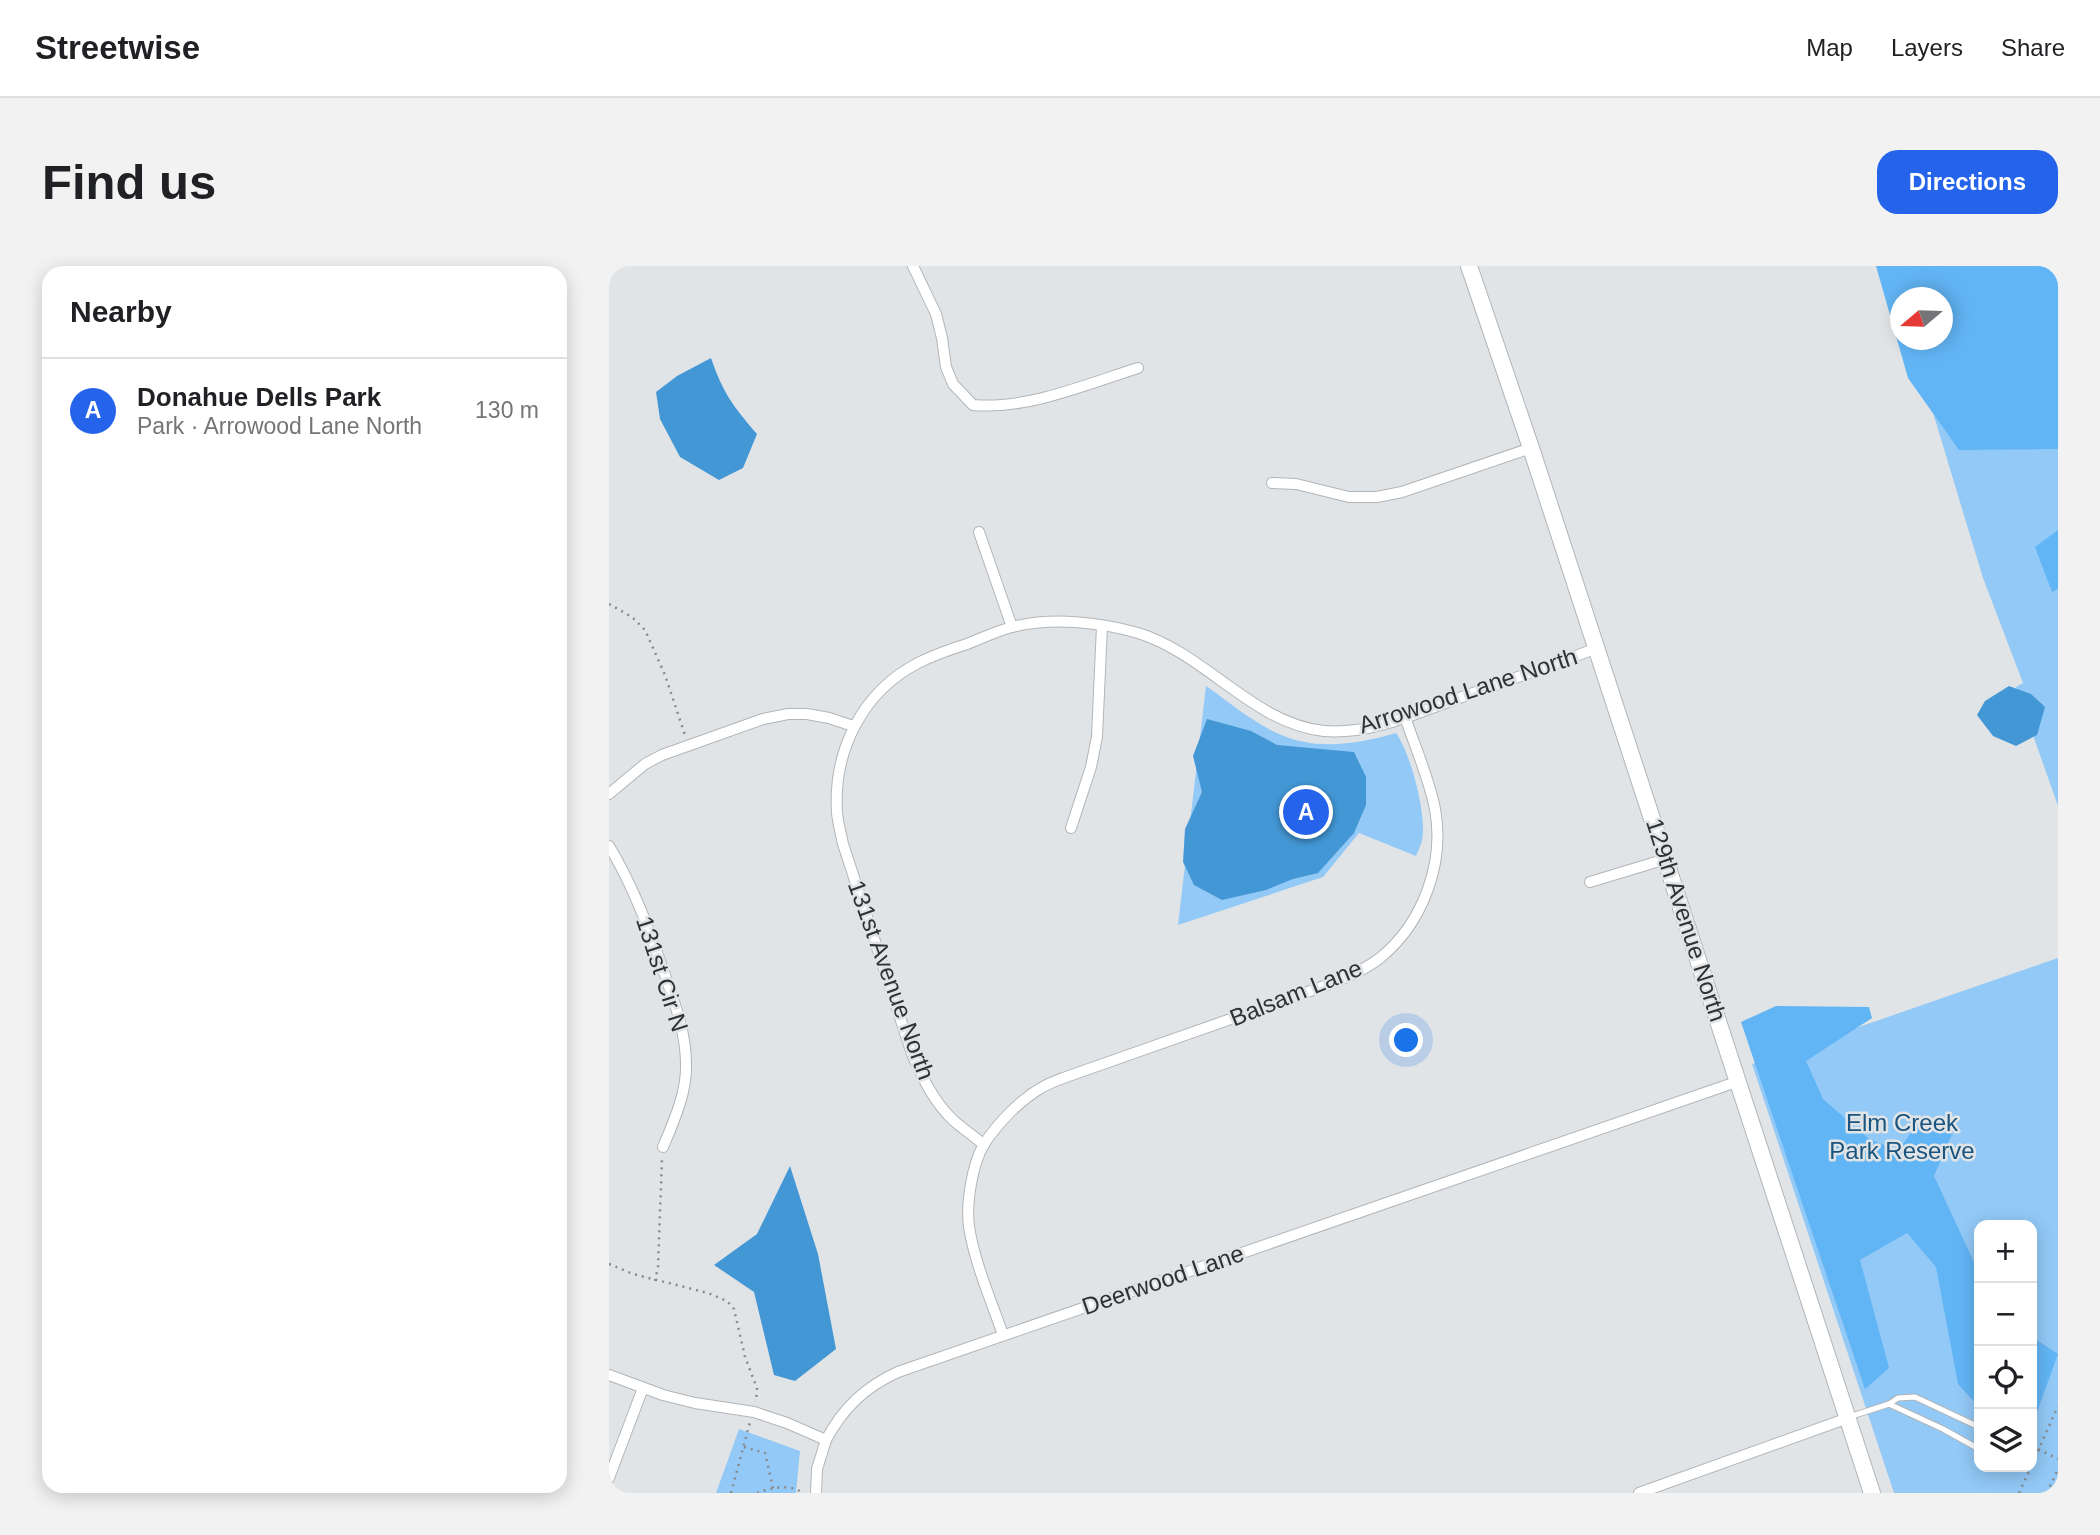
<!DOCTYPE html>
<html lang="en">
<head>
<meta charset="utf-8">
<style>
  :root { --surface:#fff; --page:#f2f2f2; --text:#202124; --muted:#757577; --line:#e0e0e0; --accent:#2563eb }
  body { margin:0; font-family:Helvetica,sans-serif; background:var(--page); color:var(--text) }
  .controls { position:absolute; right:21px; bottom:21px; display:grid; overflow:hidden; border-radius:14px; box-shadow:0 4px 18px #0003 }
  .controls button { width:63px; height:63px; display:grid; place-items:center; padding:0; border:0; border-bottom:2px solid var(--line); background:var(--surface); color:var(--text); font:35px sans-serif }
  .compass { position:absolute; left:1281px; top:21px; width:63px; height:63px; border-radius:50%; background:var(--surface); box-shadow:0 4px 18px #0003; rotate:251deg }
  .you { position:absolute; left:798px; top:775px; width:24px; height:24px; margin:-18px; border:5px solid #fff; border-radius:50%; background:#1a73e8; box-shadow:0 0 0 10px #1a73e833 }
  .badge { display:grid; place-items:center; width:46px; height:46px; border-radius:50%; background:var(--accent); color:#fff; font-size:23px; font-weight:700 }
  .pin { position:absolute; translate:-50% -50%; border:4px solid #fff; box-shadow:0 2px 7px #0006 }
  .list { margin:0; padding:0; list-style:none }
  h2 { display:flex; justify-content:space-between; align-items:center; height:91px; margin:0; padding:0 28px; font-size:30px }
  h2 small { font-size:23px; font-weight:400; color:var(--muted) }
  .list li { display:grid; grid-template-columns:46px 1fr auto; gap:21px; align-items:center; box-sizing:border-box; height:105px; padding:0 28px; border-top:2px solid var(--line) }
  .list b { display:block; font-size:26px; white-space:nowrap }
  .list p { margin:0; font-size:23px; white-space:nowrap; color:var(--muted) }
  .list em { font-size:23px; font-style:normal; color:var(--muted) }
  .icon { flex:none; width:38px; height:38px; fill:none; stroke:currentColor; stroke-width:2; stroke-linecap:round; stroke-linejoin:round }
  .map { position:relative; flex:none; width:1449px; height:1227px; overflow:hidden; border-radius:21px }
  header { display:flex; align-items:center; gap:42px; box-sizing:border-box; height:98px; padding:0 35px; background:var(--surface); border-bottom:2px solid var(--line) }
  header strong { font-size:33px }
  nav { display:flex; gap:38px; margin-inline-start:auto; font-size:24px }
  .intro { display:flex; align-items:center; justify-content:space-between; box-sizing:border-box; height:168px; padding:0 42px }
  h1 { margin:0; font-size:49px }
  .button { padding:18px 32px; border-radius:21px; background:var(--accent); color:#fff; font-size:24px; font-weight:700 }
  main { display:flex; gap:42px; padding:0 42px }
  aside { flex:1; background:var(--surface); border-radius:21px; box-shadow:0 4px 18px #0003 }
  .map>svg:first-child { display:block }
  .green { fill:#92c9f6; fill-rule:evenodd }
  .forest { fill:#62b5f5; fill-rule:evenodd }
  .water { fill:#4397d5 }
  .lines { fill:none; stroke-linecap:round; stroke-linejoin:round }
  .lane-casing { stroke:#b2b5b8; stroke-width:7 }
  .street-casing { stroke:#b2b5b8; stroke-width:12 }
  .secondary-casing { stroke:#b2b5b8; stroke-width:18 }
  .path { stroke:#888a8c; stroke-width:2.5; stroke-dasharray:2 5; stroke-linecap:butt }
  .lane { stroke:#fff; stroke-width:5 }
  .street { stroke:#fff; stroke-width:10 }
  .secondary { stroke:#fff; stroke-width:16 }
  .labels { text-anchor:middle; stroke-width:5; stroke-linejoin:round; paint-order:stroke }
  .street-label { font-size:24px; fill:#303132; stroke:#e1e4e7 }
  .park-label { font-size:24px; fill:#19557f; stroke:#e1e4e7 }
</style>
</head>
<body>
<header>
<strong>Streetwise</strong>
<nav><a>Map</a><a>Layers</a><a>Share</a></nav>
</header>
<div class="intro"><h1>Find us</h1><a class="button">Directions</a></div>
<main>
<aside>
<h2>Nearby<small></small></h2>
<ul class="list">
<li><span class="badge">A</span><div><b>Donahue Dells Park</b><p>Park · Arrowood Lane North</p></div><em>130 m</em></li>
</ul>
</aside>
<div class="map">
<svg width="1449" height="1227" viewBox="0 0 1449 1227">
  <rect width="100%" height="100%" fill="#e1e4e7"/>
  <g class="green">
    <polygon points="1280,0 1449,0 1449,540 1407,421 1414,417 1374,312 1302,74 1334,74 1334,32 1292,32"/>
    <path d="M597,420c23,16 46,36 73,48 37,17 79,10 117,-1 15,21 31,82 26,107 -1,5 -4,11 -6,16l-57,-23 -36,44 -145,48z"/>
    <path d="M1449,692v535h-164l-142,-429zM1370,959h53v242h-53z"/>
    <polygon points="130,1163 191,1185 187,1227 107,1227"/>
  </g>
  <g class="forest">
    <path d="M1267,0h182v183l-99,1 -51,-72zM1292,32h42v42h-42z"/>
    <polygon points="1449,264 1449,323 1443,326 1426,281"/>
    <polygon points="1167,740 1260,741 1263,752 1197,795 1214,833 1260,873 1289,885 1311,854 1343,868 1325,910 1370,1007 1370,1141 1349,1118 1327,1001 1298,967 1251,994 1280,1102 1256,1123 1132,756"/>
    <polygon points="1423,1071 1449,1088 1428,1146 1423,1148"/>
  </g>
  <g class="water">
    <path d="M102,92c12,35 22,48 46,76l-14,34 -24,12 -39,-23 -20,-38 -4,-27 21,-16z"/>
    <polygon points="1400,420 1422,428 1436,441 1428,469 1407,480 1384,470 1368,449 1376,435"/>
    <polygon points="598,453 642,465 668,479 745,486 757,511 757,539 745,567 709,607 684,613 657,624 613,634 585,619 574,596 576,563 593,526 584,490"/>
    <polygon points="181,900 209,988 227,1083 186,1115 165,1109 145,1026 105,999 148,968"/>
  </g>
  <g class="lines">
    <g class="lane-casing">
      <g id="lane">
        <polyline points="1280,1138 1334,1163 1370,1183"/>
        <polyline points="1240,1151 1280,1138 1289,1132 1306,1131 1370,1161"/>
      </g>
    </g>
    <g class="street-casing">
      <g id="street">
        <path d="M304,0l23,48 6,24 4,29 7,17 20,21c54,5 114,-21 165,-37"/>
        <polyline points="663,217 687,218 740,231 768,231 793,226 922,182"/>
        <polyline points="370,266 403,361"/>
        <polyline points="0,528 36,498 53,489 154,453 179,448 198,448 220,452 244,460"/>
        <polyline points="462,562 482,501 488,471 493,360"/>
        <path d="M0,580c25,41 40,84 56,129 10,29 21,58 21,89 1,28 -12,57 -23,83"/>
        <polyline points="981,616 1057,593"/>
        <path d="M375,879c-10,-9 -21,-16 -31,-25 -19,-18 -31,-43 -41,-66l-69,-210c-2,-10 -5,-21 -6,-31 -4,-62 25,-121 81,-150 16,-8 33,-14 49,-19 15,-6 30,-13 45,-17 40,-10 87,-5 126,6 68,21 116,91 186,98 47,4 95,-19 138,-34 45,-16 90,-32 135,-49"/>
        <path d="M394,1069c-12,-35 -28,-71 -34,-108 -3,-24 3,-62 15,-83 14,-21 36,-44 57,-56 8,-5 17,-8 25,-11l267,-94c17,-7 33,-14 47,-25 43,-35 65,-95 55,-149 -6,-31 -20,-62 -30,-92"/>
        <path d="M0,1109l54,20 32,8 59,9 33,11 39,17c17,-32 39,-53 72,-68l841,-291"/>
        <polyline points="0,1212 34,1122"/>
        <polyline points="207,1227 208,1203 217,1174"/>
        <polyline points="1030,1227 1239,1152"/>
      </g>
    </g>
    <g class="secondary-casing">
      <polyline id="secondary" points="860,0 922,182 1263,1227"/>
    </g>
    <g class="path">
      <polyline points="0,338 23,351 36,364 56,409 76,469"/>
      <polyline points="0,998 24,1008 99,1027 118,1035 125,1043 136,1091 148,1122 147,1136"/>
      <polyline points="46,1015 49,1001 53,893"/>
      <polyline points="1423,1180 1449,1193"/>
      <polyline points="135,1181 156,1187 164,1222"/>
      <polyline points="1423,1198 1449,1140"/>
      <polyline points="122,1227 141,1156"/>
      <path d="M148,1227c14,-5 29,-9 43,-2"/>
      <polyline points="1410,1227 1422,1201"/>
      <polyline points="1438,1227 1449,1203"/>
    </g>
    <use href="#lane" class="lane"/>
    <use href="#street" class="street"/>
    <use href="#secondary" class="secondary"/>
  </g>
  <g class="labels">
    <g class="street-label">
      <text transform="translate(859 425) rotate(-18)" y="8">Arrowood Lane North</text>
      <text transform="translate(1077 654) rotate(72)" y="8">129th Avenue North</text>
      <text transform="translate(53 708) rotate(72)" y="8">131st Cir N</text>
      <text transform="translate(282 714) rotate(70)" y="8">131st Avenue North</text>
      <text transform="translate(687 727) rotate(-22)" y="8">Balsam Lane</text>
      <text transform="translate(554 1014) rotate(-19)" y="8">Deerwood Lane</text>
    </g>
    <g class="park-label">
      <text x="1293" y="865">Elm Creek<tspan x="1293" dy="28">Park Reserve</tspan></text>
    </g>
  </g>
</svg>
<div class="controls">
<button>+</button>
<button>−</button>
<button><svg class="icon" aria-label="locate" viewBox="0 0 24 24"><circle cx="12" cy="12" r="6"/><path d="M12 2v4M12 18v4M2 12h4M18 12h4"/></svg></button>
<button><svg class="icon" aria-label="layers" viewBox="0 0 24 24"><path d="M12 4l9 5-9 5-9-5zM3 14l9 5 9-5"/></svg></button>
</div>
<svg class="compass" viewBox="-18 -18 36 36"><path d="M0-13l5 13h-10z" fill="#e53935"/><path d="M0 13l5-13h-10z" fill="#757577"/></svg>
<div class="you"></div>
<div class="pin badge" style="left:697px;top:546px">A</div>
</div>
</main>
</body>
</html>
